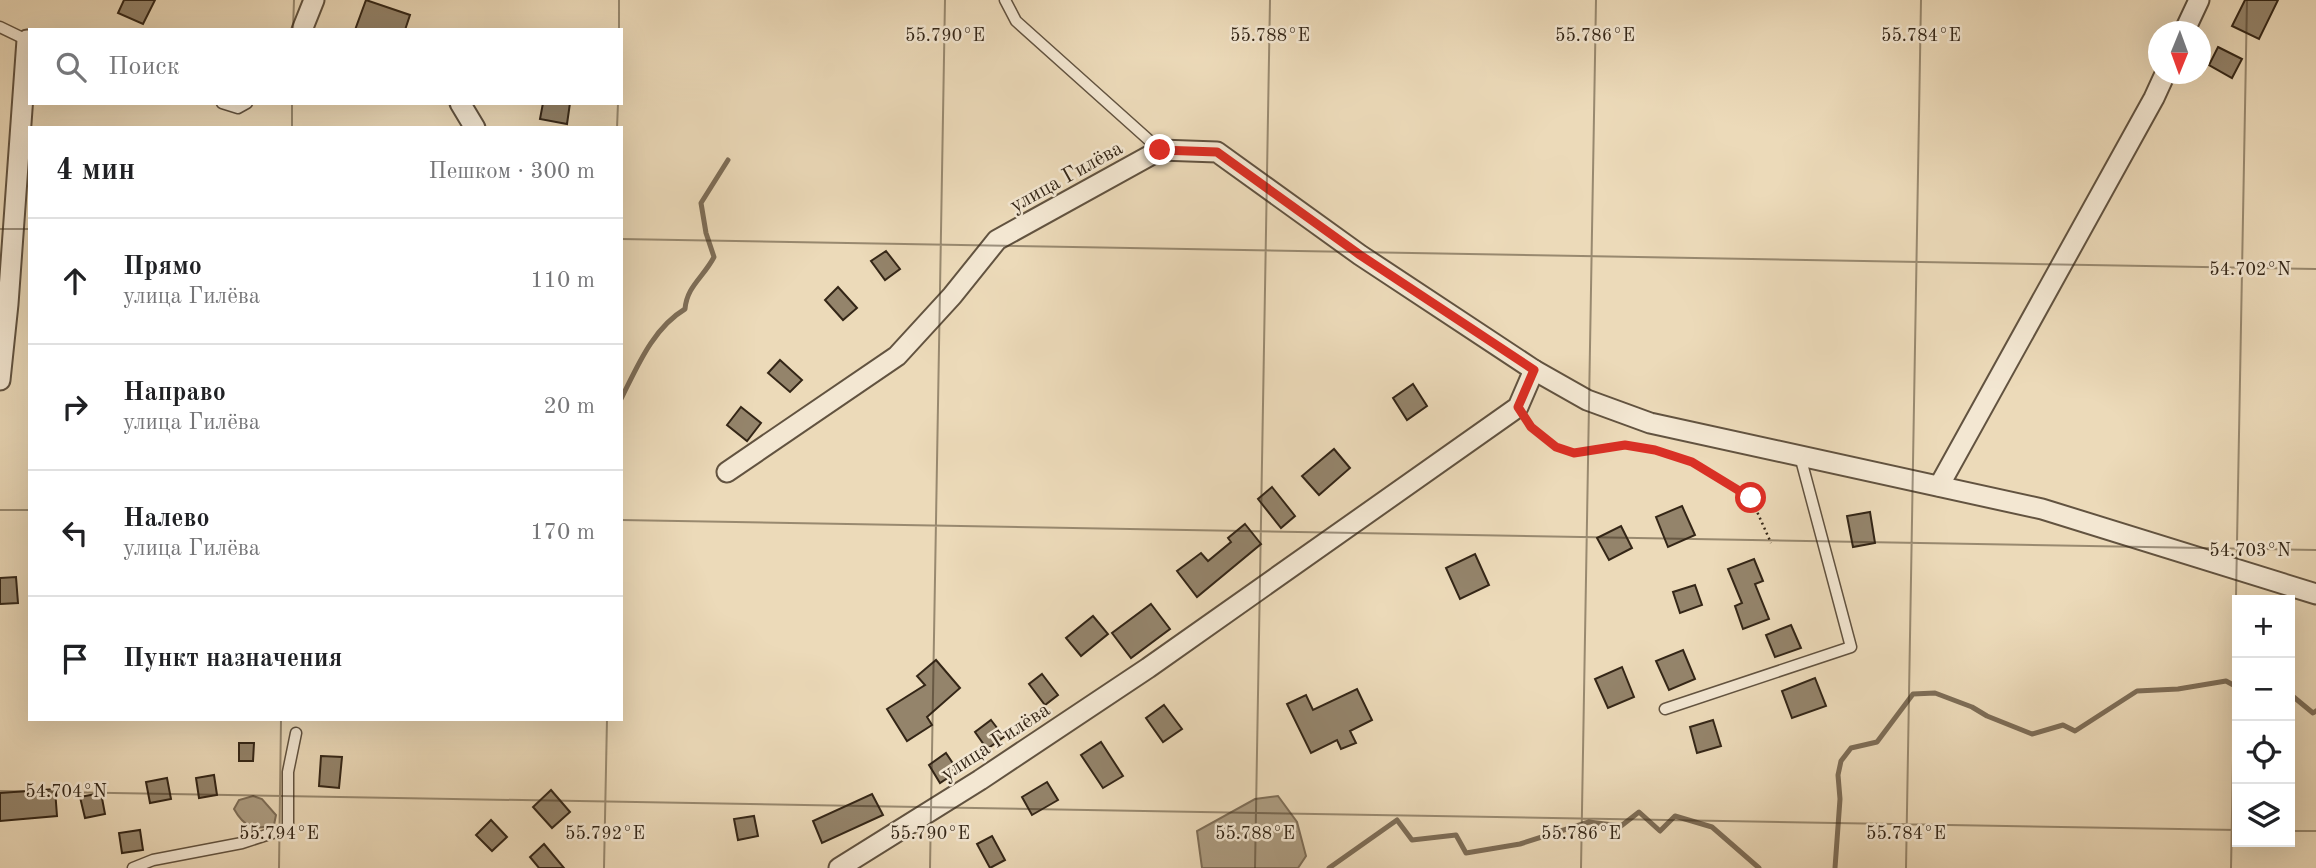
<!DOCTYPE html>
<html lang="ru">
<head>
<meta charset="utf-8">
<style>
  :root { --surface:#fff; --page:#f2f2f2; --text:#202124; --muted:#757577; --line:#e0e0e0 }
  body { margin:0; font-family:"Old Standard TT",serif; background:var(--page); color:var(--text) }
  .controls { position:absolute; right:21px; bottom:21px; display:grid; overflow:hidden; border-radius:0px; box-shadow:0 7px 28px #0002 }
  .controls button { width:63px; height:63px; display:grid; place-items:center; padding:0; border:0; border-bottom:2px solid var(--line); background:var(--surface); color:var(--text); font:35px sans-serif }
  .compass { position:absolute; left:2148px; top:21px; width:63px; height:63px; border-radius:50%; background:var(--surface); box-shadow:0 7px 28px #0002; rotate:181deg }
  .stop { position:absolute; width:21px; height:21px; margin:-16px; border:5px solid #d93025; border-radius:50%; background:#fff }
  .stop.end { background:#d93025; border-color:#fff; box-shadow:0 2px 7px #0008 }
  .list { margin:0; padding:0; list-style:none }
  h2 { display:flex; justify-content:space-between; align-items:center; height:91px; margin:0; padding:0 28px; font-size:30px }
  h2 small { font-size:23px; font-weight:400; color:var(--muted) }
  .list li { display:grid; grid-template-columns:46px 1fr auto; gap:21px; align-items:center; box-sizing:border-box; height:126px; padding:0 28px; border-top:2px solid var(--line) }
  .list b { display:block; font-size:26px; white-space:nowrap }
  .list p { margin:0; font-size:23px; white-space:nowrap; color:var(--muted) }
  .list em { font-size:23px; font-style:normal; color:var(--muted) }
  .icon { flex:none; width:38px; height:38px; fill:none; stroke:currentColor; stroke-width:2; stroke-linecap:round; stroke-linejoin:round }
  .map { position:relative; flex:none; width:2316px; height:868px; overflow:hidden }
  .search { position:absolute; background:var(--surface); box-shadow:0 7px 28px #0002; left:28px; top:28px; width:595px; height:77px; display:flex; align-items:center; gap:18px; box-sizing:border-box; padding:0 24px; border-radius:0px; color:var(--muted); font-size:26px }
  .panel { position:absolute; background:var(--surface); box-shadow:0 7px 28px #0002; left:28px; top:126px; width:595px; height:595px; border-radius:0px }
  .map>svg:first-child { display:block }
  .water { fill:#ad9d82; stroke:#7d6d57; stroke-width:2 }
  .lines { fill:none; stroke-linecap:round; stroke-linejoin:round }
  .stream { stroke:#7d6d57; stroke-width:5 }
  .building { fill:#94846b; stroke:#342617; stroke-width:2 }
  .service-casing { stroke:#625340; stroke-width:13 }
  .minor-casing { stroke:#625340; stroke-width:23 }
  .path { stroke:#342617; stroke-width:2.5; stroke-dasharray:2 3.5; stroke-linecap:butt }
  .service { stroke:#f3e7d2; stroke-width:10 }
  .minor { stroke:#f3e7d2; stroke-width:19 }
  .route { stroke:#d93025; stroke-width:9 }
  .ticks { fill:none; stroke:#342617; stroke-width:2; stroke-opacity:0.45 }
  .labels { text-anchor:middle; stroke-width:5; stroke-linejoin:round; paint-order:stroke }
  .street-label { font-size:21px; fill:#342617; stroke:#f3e7d2 }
  .ticks-label { font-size:18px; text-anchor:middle; fill:#342617; stroke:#f3e7d2; stroke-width:5; stroke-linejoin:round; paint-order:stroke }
</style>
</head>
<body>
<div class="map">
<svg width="2316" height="868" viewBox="0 0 2316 868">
  <rect width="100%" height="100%" fill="#ecdab9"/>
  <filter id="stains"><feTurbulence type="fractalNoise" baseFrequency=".00286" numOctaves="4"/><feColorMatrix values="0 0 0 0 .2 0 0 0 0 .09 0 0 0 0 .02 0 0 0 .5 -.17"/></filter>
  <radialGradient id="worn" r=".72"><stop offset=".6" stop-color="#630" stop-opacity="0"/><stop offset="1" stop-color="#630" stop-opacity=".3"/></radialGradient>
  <g class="water">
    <path d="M253,796l9,3 14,16 -2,10c-20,6 -30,2 -40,-16l5,-9z"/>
    <polygon points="1278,796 1297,822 1306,856 1298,868 1202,868 1197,831 1255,799"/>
  </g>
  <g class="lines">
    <g class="stream">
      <path d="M621,399c16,-32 32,-71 64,-90 2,-23 18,-31 29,-52l-8,-24 -5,-30 27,-43"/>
      <polyline points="2290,694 2313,713 2316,711"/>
      <polyline points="1329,868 1397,820 1412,840 1456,835 1466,853 1520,844 1589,822 1621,826 1639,812 1660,831 1675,816 1712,827 1759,868"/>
      <polyline points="1835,868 1840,799 1838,775 1841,761 1851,748 1877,742 1913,694 1935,693 1972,707 1987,716 2032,734 2063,725 2075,731 2137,691 2178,689 2226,681 2237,687"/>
    </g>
  </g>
  <g class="building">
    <polygon points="124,0 155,0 143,24 118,13"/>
    <polygon points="366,0 410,15 405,30 355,30"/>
    <polygon points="2245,0 2278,0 2259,39 2232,26"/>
    <polygon points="2218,47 2242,59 2232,78 2209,65"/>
    <polygon points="543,103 570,103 567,124 540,119"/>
    <polygon points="886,251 900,269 885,280 871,261"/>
    <polygon points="838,287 857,308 843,320 825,300"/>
    <polygon points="780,360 802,380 790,392 768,373"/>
    <polygon points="1413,384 1427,406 1407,420 1393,398"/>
    <polygon points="741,407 761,423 747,441 727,425"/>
    <polygon points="1334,449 1350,468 1319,495 1302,476"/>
    <polygon points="1272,487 1295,516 1281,528 1258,499"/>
    <polygon points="1682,506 1695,535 1668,547 1656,517"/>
    <polygon points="1870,512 1875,543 1853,547 1847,516"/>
    <polygon points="1245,524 1261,544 1197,597 1177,571 1201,553 1208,561 1231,542 1228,538"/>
    <polygon points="1621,526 1632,548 1609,560 1597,538"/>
    <polygon points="1475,554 1489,585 1460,599 1446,568"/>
    <polygon points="1754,559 1763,581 1755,584 1769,619 1743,629 1735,606 1742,603 1728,569"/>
    <polygon points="16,577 18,603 0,604 0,578"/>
    <polygon points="1695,585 1702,605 1680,613 1673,592"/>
    <polygon points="1151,604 1170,629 1131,658 1112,633"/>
    <polygon points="1093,616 1108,634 1081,656 1066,638"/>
    <polygon points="1791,625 1801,648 1775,657 1766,635"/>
    <polygon points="1683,650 1695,679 1669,690 1656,661"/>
    <polygon points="936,660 960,688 927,717 932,725 907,741 887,709 925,685 917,676"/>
    <polygon points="1622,667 1634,697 1608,708 1595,679"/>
    <polygon points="1042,674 1058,695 1045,705 1029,684"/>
    <polygon points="1815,678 1826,706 1792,718 1782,691"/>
    <polygon points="1357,689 1372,720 1350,731 1356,743 1341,749 1337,740 1311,753 1287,704 1306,695 1313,710"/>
    <polygon points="1164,705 1182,729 1163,742 1146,718"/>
    <polygon points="991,720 1004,737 987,749 975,732"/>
    <polygon points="1713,720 1721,746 1697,753 1690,727"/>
    <polygon points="1101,742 1123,776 1103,788 1081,755"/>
    <polygon points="239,743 254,743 253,761 239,761"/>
    <polygon points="946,753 958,771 940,783 929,765"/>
    <polygon points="321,756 342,757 339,788 319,786"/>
    <polygon points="214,775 217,795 199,798 196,778"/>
    <polygon points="167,778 171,799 150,803 146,782"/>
    <polygon points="1047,782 1058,800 1032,815 1022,797"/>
    <polygon points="55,789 57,816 0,821 0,793"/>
    <polygon points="551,790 570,812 552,828 533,807"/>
    <polygon points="101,793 105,814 85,818 80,797"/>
    <polygon points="872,794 883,815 822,843 813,821"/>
    <polygon points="754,816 758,836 738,840 734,819"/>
    <polygon points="491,820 507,837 492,851 476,835"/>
    <polygon points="140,830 143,850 122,853 119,833"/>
    <polygon points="992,836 1005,860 990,868 977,844"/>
    <polygon points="544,844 564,868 539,868 530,857"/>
  </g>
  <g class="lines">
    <g class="service-casing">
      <g id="service">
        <polyline points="1005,0 1016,21 1160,150"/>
        <polyline points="0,27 29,41"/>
        <polyline points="222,103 238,108 247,103"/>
        <polyline points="1665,709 1851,647 1800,456"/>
        <polyline points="133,868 153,860 242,843 288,828 288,772 296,733"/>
      </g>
    </g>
    <g class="minor-casing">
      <g id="minor">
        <polyline points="302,30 314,0"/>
        <polyline points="2184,32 2199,0"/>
        <polyline points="460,103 475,128"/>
        <polyline points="1534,370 1587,400 1650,423 2042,509 2316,594"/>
        <polyline points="0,380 8,304 27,40"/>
        <polyline points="727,472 897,356 952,296 997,240 1160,150 1217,152 1360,255 1534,370 1518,407 1148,668 980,780 839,868"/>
        <polyline points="1939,486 2154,98 2165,74"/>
      </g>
    </g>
    <polyline class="path" points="1527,421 1556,447 1574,453 1625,445 1655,450 1692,462 1751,498 1771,543"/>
    <use href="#service" class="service"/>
    <use href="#minor" class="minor"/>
  </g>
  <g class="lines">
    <polyline class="route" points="1160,150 1217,152 1360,255 1534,370 1518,407 1531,427 1556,447 1574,453 1625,445 1655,450 1692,462 1751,498"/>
  </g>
  <path class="ticks" d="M293,30l1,-30M619,30v-30M292,128v-25M617,128l1,-25M0,229h30M621,239l1695,30M0,510h30M621,520l1695,30M0,791l2237,39M2290,831h26M279,868l2,-149M604,868l3,-149M930,868l15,-868M1255,868l15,-868M1581,868l15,-868M1906,868l15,-868M2231,868l16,-868"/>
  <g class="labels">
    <g class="street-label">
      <text transform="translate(1066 176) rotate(-29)" y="7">улица Гилёва</text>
      <text transform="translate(995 741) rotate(-33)" y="7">улица Гилёва</text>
    </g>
  </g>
  <g class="ticks-label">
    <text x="945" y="41">55.790°E</text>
    <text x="1270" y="41">55.788°E</text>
    <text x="1595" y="41">55.786°E</text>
    <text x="1921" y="41">55.784°E</text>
    <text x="2250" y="275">54.702°N</text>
    <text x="2250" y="556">54.703°N</text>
    <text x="66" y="797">54.704°N</text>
    <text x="279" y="839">55.794°E</text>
    <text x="605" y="839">55.792°E</text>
    <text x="930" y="839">55.790°E</text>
    <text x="1255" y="839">55.788°E</text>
    <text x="1581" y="839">55.786°E</text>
    <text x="1906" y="839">55.784°E</text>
  </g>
  <rect width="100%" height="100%" filter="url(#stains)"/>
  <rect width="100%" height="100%" fill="url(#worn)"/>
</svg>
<div class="controls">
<button>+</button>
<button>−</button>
<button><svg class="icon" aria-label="locate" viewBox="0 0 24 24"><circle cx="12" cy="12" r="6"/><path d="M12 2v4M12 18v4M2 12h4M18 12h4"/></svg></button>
<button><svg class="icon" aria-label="layers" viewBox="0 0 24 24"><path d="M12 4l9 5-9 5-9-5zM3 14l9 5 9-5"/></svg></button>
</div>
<svg class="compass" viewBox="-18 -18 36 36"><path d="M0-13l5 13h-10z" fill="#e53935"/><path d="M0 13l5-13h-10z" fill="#757577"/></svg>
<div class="stop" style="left:1751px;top:498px"></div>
<div class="stop end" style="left:1160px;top:150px"></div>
<div class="search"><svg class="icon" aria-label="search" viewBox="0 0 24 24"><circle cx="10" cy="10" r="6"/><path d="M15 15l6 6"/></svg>Поиск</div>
<section class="panel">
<h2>4 мин<small>Пешком · 300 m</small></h2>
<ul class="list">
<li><svg class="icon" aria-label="ahead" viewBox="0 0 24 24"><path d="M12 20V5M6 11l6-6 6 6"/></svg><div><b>Прямо</b><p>улица Гилёва</p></div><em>110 m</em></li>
<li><svg class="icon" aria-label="right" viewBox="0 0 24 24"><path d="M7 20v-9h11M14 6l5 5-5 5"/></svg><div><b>Направо</b><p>улица Гилёва</p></div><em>20 m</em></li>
<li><svg class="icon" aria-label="left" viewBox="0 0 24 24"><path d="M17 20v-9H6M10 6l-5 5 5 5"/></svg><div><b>Налево</b><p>улица Гилёва</p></div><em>170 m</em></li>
<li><svg class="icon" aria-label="arrive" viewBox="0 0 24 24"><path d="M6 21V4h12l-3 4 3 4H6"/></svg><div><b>Пункт назначения</b></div></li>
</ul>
</section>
</div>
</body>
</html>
